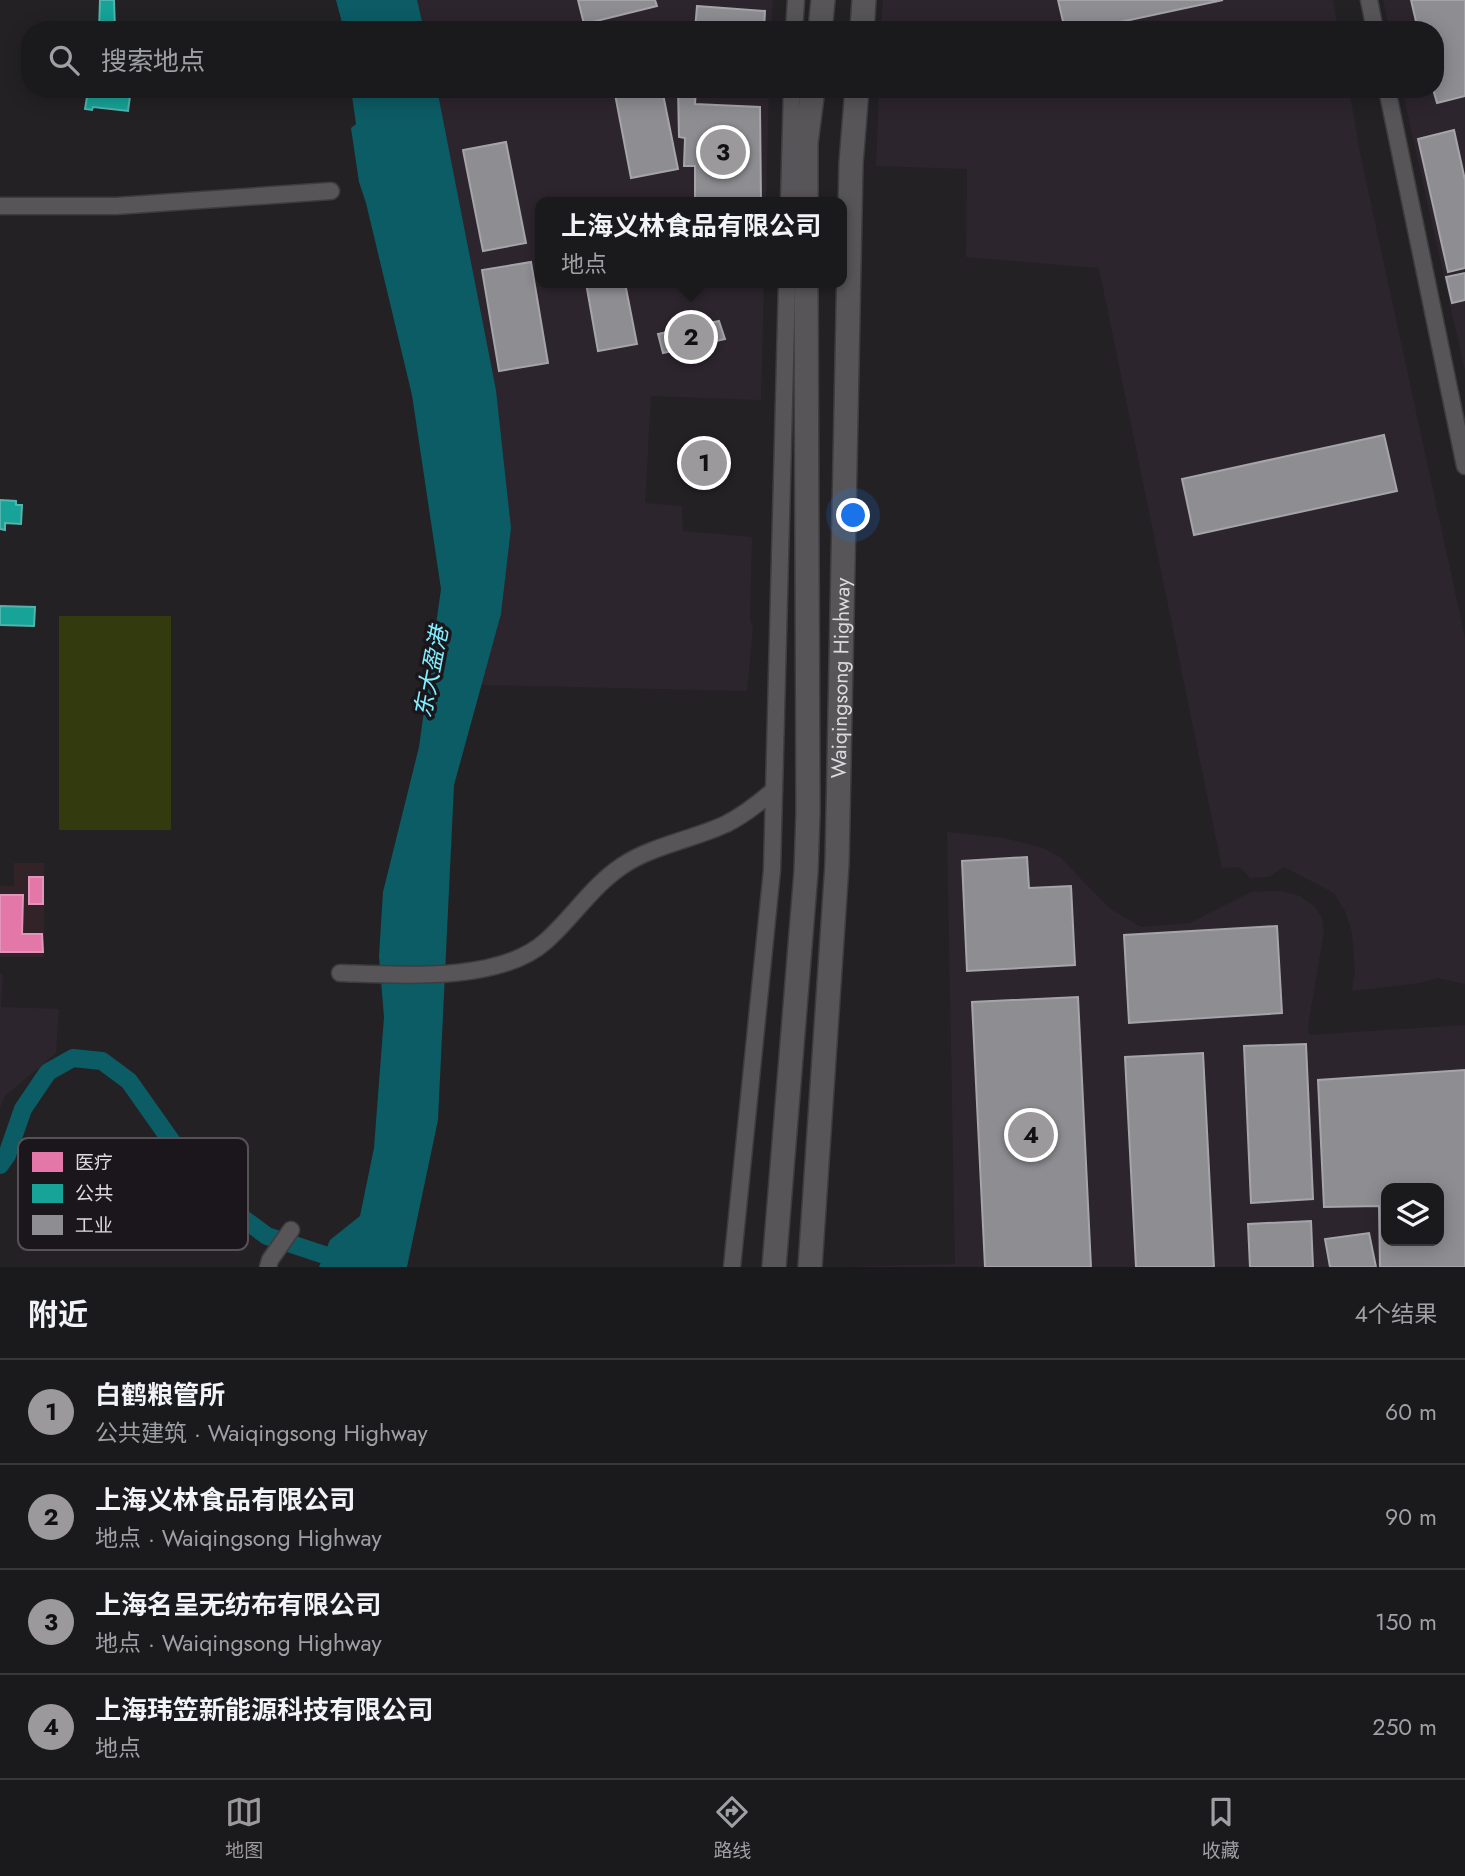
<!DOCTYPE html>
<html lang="zh">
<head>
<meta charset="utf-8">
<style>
  :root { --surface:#1a191b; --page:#232224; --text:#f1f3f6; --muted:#9fa0a3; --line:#38383a; --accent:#9c999d }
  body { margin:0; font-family:Jost,"Noto Sans SC",sans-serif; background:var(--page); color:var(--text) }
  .controls { position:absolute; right:21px; bottom:21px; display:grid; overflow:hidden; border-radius:14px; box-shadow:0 4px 18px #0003 }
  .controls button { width:63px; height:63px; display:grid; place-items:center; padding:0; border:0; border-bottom:2px solid var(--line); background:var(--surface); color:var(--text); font:35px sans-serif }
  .you { position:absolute; left:854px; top:516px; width:24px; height:24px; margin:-18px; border:5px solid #fff; border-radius:50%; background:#1a73e8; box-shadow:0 0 0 10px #1a73e833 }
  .badge { display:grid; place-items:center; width:46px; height:46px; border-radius:50%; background:var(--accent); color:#111; font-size:23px; font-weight:700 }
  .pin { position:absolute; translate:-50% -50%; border:4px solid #fff; box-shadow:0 2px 7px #0006 }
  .popup { position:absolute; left:535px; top:197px; width:312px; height:91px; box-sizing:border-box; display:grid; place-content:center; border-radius:14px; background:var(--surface); filter:drop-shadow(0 2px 5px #0005); font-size:23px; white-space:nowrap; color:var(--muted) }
  .popup b { font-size:26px; color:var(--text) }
  .popup::after { content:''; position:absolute; left:50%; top:100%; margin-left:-14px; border:14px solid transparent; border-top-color:var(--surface) }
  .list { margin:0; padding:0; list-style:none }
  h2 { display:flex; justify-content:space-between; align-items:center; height:91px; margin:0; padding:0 28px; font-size:30px }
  h2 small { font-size:23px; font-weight:400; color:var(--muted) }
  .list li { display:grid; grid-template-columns:46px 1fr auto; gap:21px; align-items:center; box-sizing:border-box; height:105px; padding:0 28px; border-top:2px solid var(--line) }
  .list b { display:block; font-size:26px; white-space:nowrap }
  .list p { margin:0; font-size:23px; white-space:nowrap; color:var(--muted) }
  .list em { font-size:23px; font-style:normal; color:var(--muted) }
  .icon { flex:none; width:38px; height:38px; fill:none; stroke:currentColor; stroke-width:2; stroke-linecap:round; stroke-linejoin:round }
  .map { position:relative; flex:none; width:1465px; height:1267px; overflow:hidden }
  .search { position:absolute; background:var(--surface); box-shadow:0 4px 18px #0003; left:21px; right:21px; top:21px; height:77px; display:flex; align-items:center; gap:18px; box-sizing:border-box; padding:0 24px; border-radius:28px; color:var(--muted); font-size:26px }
  .sheet { height:511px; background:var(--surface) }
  nav { display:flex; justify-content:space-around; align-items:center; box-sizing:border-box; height:98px; border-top:2px solid var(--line); background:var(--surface); font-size:19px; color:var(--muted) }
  nav a { display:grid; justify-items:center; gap:4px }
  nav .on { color:var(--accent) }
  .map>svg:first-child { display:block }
  .built { fill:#2d252e; fill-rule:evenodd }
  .medical { fill:#322329 }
  .green { fill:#333b0e }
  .water { fill:#0c5c65 }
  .health { fill:#e377a8; stroke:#e195b8; stroke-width:2 }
  .public { fill:#17a398; stroke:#52b4ad; stroke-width:2 }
  .industry { fill:#8d8d92; stroke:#a5a4a9; stroke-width:2; fill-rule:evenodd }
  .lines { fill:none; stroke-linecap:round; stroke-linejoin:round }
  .canal { stroke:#0c5c65; stroke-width:18 }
  .minor-casing { stroke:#3e3c3f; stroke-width:19 }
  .secondary-casing { stroke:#3e3c3f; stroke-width:26 }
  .minor { stroke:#575558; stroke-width:16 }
  .secondary { stroke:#575558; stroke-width:23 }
  .labels { text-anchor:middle; stroke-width:7; stroke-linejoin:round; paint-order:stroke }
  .street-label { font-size:21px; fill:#dddade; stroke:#1b161b }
  .water-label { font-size:23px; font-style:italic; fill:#7ff0ff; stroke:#1b161b }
  .key { fill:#1b161b; stroke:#555156; stroke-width:2 }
  .key-label { font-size:19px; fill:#dddade }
</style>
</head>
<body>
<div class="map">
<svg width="1465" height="1267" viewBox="0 0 1465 1267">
  <rect width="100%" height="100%" fill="#232124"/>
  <g class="built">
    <polygon points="416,0 773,0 771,30 422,30"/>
    <polygon points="883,0 1333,0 1338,30 881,30"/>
    <polygon points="1383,0 1465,0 1465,371 1402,89 1435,89 1435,30 1390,30"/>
    <polygon points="435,89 769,89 766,202 540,202 540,283 764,283 761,400 651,396 645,503 682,506 683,531 752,537 750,620 753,627 747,691 481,685 501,614 511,528 496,390"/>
    <polygon points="879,89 1349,89 1360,153 1465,638 1465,984 1438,978 1420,983 1352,991 1355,969 1352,933 1346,913 1334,893 1284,867 1269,877 1250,878 1240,867 1222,868 1099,268 966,257 967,169 876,166"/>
    <path d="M947,832l57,6 39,10 17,9 49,51 32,19 49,-4 61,-31 30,-1 19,5 15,11 7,11 2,13 -16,95 1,9 156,-10v242h-624l114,-3zM1386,1188h53v53h-53z"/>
    <polygon points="0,974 3,974 1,1007 59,1009 56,1053 5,1096 0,1108"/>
  </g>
  <polygon class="medical" points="14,863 44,863 44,957 0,957 0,886 14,886"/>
  <rect class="green" x="59" y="616" width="112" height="214"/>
  <g class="water">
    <polygon points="336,0 417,0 424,30 344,30"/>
    <polygon points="351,89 437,89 496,390 511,528 501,614 454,785 438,1120 407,1267 319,1267 330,1240 360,1216 374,1148 384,1017 379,956 383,892 419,747 441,589 412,395 366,203 359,182 351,128 356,124"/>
  </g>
  <g class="health">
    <rect x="29" y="877" width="14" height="27"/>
    <polygon points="0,895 23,895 22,934 42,934 43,952 0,952"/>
  </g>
  <g class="public">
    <polygon points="100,0 114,0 115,30 99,30"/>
    <polygon points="40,89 66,89 65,97 39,94"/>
    <polygon points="96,89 131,89 128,111 93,107 92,110 85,109 88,91 95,91"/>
    <polygon points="0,500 16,501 16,505 22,505 21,524 5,523 5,530 0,529"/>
    <polygon points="0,606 35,607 34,626 0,625"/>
  </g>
  <g class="industry">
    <polygon points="578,0 655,0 657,6 584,24"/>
    <polygon points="1058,0 1223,0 1083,30 1065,30"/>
    <polygon points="1411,0 1465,0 1465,96 1437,103 1433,89 1435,89 1435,30 1418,30"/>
    <polygon points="697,6 765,11 764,30 695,30"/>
    <polygon points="614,89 662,89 678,169 631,178"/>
    <polygon points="678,89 696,89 695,104 760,107 761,202 695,202 695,166 684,166 685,138 679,137"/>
    <polygon points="1454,130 1465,180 1465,268 1448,272 1418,139"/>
    <polygon points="506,142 526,243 483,251 463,150"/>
    <polygon points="531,262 548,363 499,371 482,270"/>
    <polygon points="1465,273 1465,300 1452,303 1446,277"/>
    <polygon points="586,283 625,283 637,344 598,351"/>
    <polygon points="719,321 725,339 663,353 658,334"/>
    <polygon points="1384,435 1397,491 1194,535 1182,479"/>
    <polygon points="1027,857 1029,888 1071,886 1075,965 967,971 962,861"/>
    <polygon points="1277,926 1282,1013 1129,1023 1124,935"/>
    <polygon points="1078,997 1091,1267 985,1267 972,1002"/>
    <polygon points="1306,1044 1313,1199 1251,1203 1244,1046"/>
    <polygon points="1203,1053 1214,1267 1136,1267 1125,1057"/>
    <path d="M1465,1070v197h-85l-1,-61 -55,1 -6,-127zM1386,1188h53v53h-53z"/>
    <polygon points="1311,1221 1313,1267 1250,1267 1248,1224"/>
    <polygon points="1369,1233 1376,1267 1330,1267 1325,1239"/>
  </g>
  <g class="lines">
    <polyline class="canal" points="0,1165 7,1155 23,1109 48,1072 73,1058 102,1061 129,1081 198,1179 226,1206 267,1236 361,1267"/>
    <g class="minor-casing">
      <g id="minor">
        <polyline points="1369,0 1375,30"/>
        <polyline points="794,30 796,0"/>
        <polyline points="1387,89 1465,466"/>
        <polyline points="789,202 792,89"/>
        <polyline points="0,206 116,206 331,191"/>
        <path d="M340,973c59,2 160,10 206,-32 27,-24 46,-55 76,-75 29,-20 72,-27 104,-42 18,-9 33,-21 48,-34"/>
        <polyline points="268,1267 270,1260 291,1230"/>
        <polyline points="732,1267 772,870 787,283"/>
      </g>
    </g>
    <g class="secondary-casing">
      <g id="secondary">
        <polyline points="820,30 823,0"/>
        <polyline points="862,30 864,0"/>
        <polyline points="806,202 806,143 813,89"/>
        <polyline points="774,1267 806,872 808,812 806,283"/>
        <path id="s1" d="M810,1267l27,-403 14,-701 6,-74"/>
      </g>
    </g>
    <use href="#minor" class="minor"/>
    <use href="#secondary" class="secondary"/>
  </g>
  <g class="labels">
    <g class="street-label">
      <text dy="7" stroke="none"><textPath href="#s1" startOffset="590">Waiqingsong Highway</textPath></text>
    </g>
    <g class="water-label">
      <text transform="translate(431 672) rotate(-79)" y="8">东大盈港</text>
    </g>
  </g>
  <rect x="18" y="1138" width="230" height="112" rx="10" class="key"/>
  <rect x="32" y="1152" width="31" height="20" fill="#e377a8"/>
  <rect x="32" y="1184" width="31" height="19" fill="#17a398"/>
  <rect x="32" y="1215" width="31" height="20" fill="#8d8d92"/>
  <g class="key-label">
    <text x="75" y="1169">医疗</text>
    <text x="75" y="1200">公共</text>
    <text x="75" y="1232">工业</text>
  </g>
</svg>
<div class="controls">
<button><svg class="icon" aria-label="layers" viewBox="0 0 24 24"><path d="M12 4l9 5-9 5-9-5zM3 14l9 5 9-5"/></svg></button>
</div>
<div class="you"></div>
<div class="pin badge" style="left:704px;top:463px">1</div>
<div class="pin badge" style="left:691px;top:337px">2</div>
<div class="popup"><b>上海义林食品有限公司</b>地点</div>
<div class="pin badge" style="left:723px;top:152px">3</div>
<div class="pin badge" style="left:1031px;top:1135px">4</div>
<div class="search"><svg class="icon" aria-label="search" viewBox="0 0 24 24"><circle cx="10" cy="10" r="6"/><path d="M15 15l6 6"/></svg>搜索地点</div>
</div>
<section class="sheet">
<h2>附近<small>4个结果</small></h2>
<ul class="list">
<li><span class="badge">1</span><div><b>白鹤粮管所</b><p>公共建筑 · Waiqingsong Highway</p></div><em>60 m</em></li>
<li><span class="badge">2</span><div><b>上海义林食品有限公司</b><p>地点 · Waiqingsong Highway</p></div><em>90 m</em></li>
<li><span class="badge">3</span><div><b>上海名呈无纺布有限公司</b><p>地点 · Waiqingsong Highway</p></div><em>150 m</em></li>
<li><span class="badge">4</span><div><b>上海玮笠新能源科技有限公司</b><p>地点</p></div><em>250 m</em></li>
</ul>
</section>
<nav>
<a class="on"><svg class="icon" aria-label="map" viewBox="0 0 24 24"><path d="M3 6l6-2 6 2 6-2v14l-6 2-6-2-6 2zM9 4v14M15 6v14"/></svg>地图</a>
<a><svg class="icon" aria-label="directions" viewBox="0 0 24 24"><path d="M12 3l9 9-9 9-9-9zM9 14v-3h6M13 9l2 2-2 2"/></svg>路线</a>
<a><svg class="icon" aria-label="saved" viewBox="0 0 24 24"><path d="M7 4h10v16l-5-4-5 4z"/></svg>收藏</a>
</nav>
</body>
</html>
